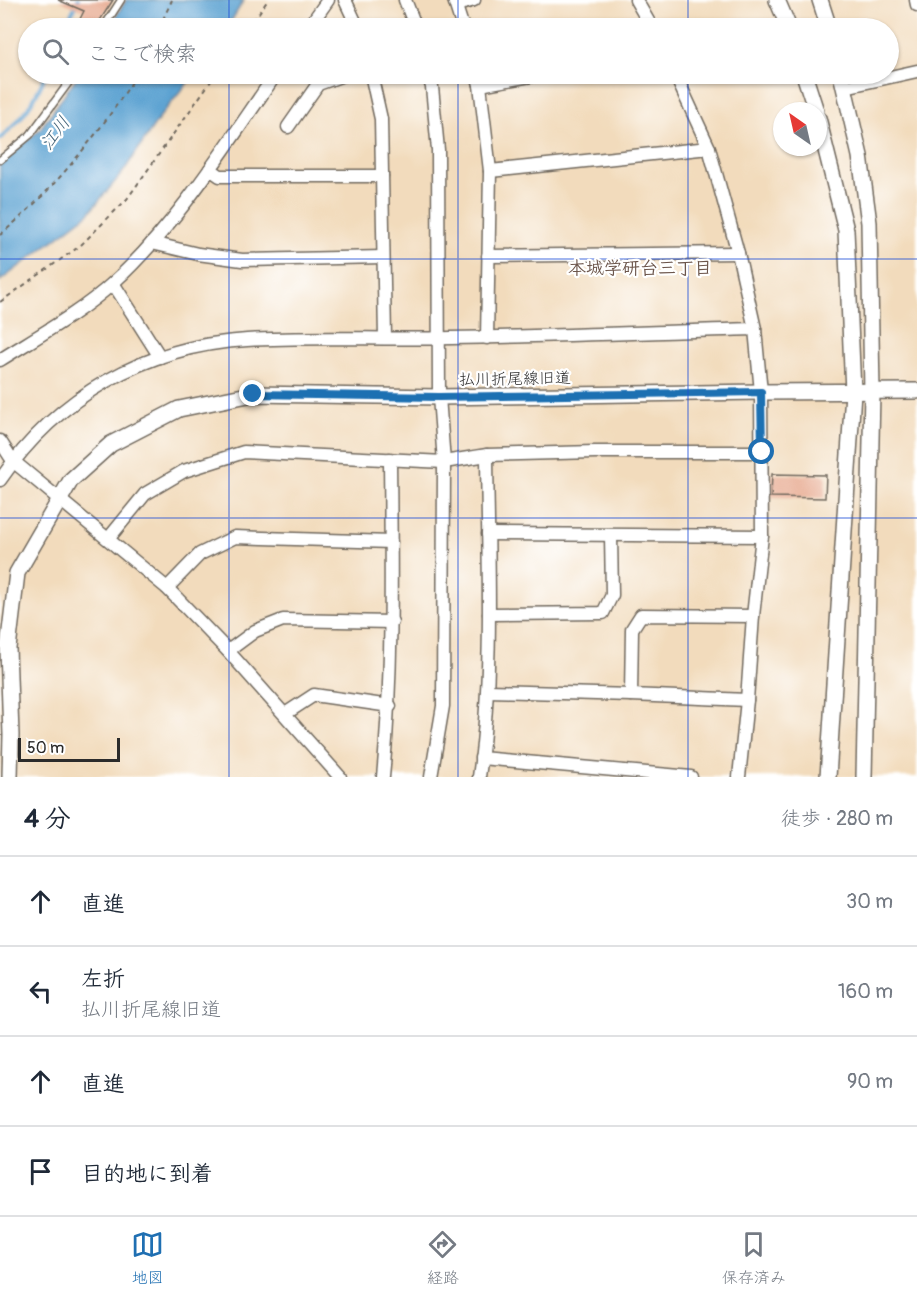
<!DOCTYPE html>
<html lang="ja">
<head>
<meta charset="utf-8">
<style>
  :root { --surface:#fff; --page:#f6f6f7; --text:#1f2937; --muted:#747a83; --line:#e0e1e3; --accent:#1f6fb2 }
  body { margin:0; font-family:Pangolin,"Klee One",sans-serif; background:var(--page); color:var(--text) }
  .compass { position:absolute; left:773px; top:102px; width:54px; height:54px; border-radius:50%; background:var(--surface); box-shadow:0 2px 4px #0004; rotate:326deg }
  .scale { position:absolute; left:18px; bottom:15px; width:102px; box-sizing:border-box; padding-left:6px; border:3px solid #2b2b2b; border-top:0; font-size:16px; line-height:21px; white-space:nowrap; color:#2b2b2b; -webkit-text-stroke:4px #fff; paint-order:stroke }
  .stop { position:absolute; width:18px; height:18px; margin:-14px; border:4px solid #1f6fb2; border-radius:50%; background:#fff }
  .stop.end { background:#1f6fb2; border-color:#fff; box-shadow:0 2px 6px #0008 }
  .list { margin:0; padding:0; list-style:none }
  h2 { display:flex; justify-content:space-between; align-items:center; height:78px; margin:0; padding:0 24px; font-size:26px }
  h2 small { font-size:20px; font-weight:400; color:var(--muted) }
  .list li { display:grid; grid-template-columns:39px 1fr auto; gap:18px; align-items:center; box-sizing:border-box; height:90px; padding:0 24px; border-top:2px solid var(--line) }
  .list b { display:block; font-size:22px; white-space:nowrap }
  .list p { margin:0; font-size:20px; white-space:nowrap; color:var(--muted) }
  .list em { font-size:20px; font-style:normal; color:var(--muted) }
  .icon { flex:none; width:33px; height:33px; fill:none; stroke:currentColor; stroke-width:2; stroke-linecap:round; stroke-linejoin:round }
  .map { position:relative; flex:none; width:917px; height:777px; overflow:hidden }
  .search { position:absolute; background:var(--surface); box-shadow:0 2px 4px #0004; left:18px; right:18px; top:18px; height:66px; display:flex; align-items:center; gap:15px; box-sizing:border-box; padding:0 21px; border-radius:33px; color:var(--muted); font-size:22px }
  .sheet { height:438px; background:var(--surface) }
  nav { display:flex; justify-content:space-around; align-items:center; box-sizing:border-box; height:84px; border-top:2px solid var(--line); background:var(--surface); font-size:16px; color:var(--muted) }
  nav a { display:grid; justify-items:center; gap:3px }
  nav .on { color:var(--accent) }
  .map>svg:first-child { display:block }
  .water { fill:#5ba2d1; stroke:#43667e; stroke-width:1.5 }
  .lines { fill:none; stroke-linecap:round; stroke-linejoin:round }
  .stream { stroke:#5ba2d1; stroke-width:4 }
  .building { fill:#e6a68a }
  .service-casing { stroke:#71695e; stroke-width:9 }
  .minor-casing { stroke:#71695e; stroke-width:15 }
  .tertiary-casing { stroke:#71695e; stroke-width:18 }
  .path { stroke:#71695e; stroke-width:2; stroke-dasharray:4.5 4.5; stroke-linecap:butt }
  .service { stroke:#fff; stroke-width:6 }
  .minor { stroke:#fff; stroke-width:12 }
  .tertiary { stroke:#fff; stroke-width:15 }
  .route { stroke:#1f6fb2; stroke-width:8 }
  .grid { fill:none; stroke:#1d4ed8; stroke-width:1.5; stroke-opacity:0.55 }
  .labels { text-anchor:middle; stroke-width:4.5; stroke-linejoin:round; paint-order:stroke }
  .street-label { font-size:16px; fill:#2b2b2b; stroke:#fff }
  .water-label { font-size:18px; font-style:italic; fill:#416176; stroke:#fff }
  .neighbourhood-label { font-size:18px; font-weight:bold; fill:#6c564c; stroke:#fff }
</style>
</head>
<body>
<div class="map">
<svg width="917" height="777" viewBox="0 0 917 777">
  <rect width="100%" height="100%" fill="#fff"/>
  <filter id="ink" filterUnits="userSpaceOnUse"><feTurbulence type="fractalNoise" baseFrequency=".0167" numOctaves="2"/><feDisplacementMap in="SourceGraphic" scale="12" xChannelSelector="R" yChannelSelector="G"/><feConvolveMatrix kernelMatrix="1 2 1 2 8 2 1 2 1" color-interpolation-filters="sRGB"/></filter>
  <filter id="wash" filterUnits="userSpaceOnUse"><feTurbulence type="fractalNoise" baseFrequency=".008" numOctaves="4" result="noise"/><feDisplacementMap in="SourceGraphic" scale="24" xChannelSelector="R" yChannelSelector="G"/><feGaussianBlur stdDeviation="1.35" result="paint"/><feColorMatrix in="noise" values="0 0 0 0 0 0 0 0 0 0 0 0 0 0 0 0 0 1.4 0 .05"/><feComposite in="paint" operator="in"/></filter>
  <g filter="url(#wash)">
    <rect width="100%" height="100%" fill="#f2dbbc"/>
    <g class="water">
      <polygon points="126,0 244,0 227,28 109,28"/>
      <polygon points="79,74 195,74 162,114 123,172 88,214 0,281 0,165 40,129"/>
    </g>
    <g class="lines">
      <g class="stream">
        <polyline points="65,28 78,0"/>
        <path d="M0,139c23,-21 34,-37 46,-65"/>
      </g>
    </g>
    <g id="blocks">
      <g class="building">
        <polygon points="58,0 113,0 95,28 87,28 78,23 84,11"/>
        <polygon points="772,474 826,475 825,498 771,497"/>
      </g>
    </g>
  </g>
  <g filter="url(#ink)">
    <use href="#blocks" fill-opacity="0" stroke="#71695e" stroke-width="1.5"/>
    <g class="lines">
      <g class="service-casing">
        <g id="service">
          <polyline points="103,28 121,0"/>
          <polyline points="0,160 30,135 75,74"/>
        </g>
      </g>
      <g class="minor-casing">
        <g id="minor">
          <polyline points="345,0 358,28"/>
          <polyline points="405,0 416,28"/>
          <polyline points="454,0 463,28"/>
          <polyline points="636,0 652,28"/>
          <polyline points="916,0 917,5"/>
          <polyline points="457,5 474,0"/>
          <polyline points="308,28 328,0"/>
          <polyline points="371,74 381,119 385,338"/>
          <polyline points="428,74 432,87 438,150 439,397 444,462 443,706 431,777"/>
          <polyline points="477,74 480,85 490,171 487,338"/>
          <polyline points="675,74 709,148 738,253 755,329 761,392 762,536 753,616 747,700 739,777"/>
          <polyline points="480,85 542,74"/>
          <polyline points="845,87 917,71"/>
          <polyline points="288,127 318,84 346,74"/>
          <polyline points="210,169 220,176 382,176"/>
          <polyline points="490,171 709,148"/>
          <polyline points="152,243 198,254 242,260 383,257"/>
          <polyline points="488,256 738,253"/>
          <polyline points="113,283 160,357"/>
          <path d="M0,360c38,-24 80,-47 113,-77 63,-57 115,-140 163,-209"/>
          <polyline points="0,441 13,461 167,588 228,651 340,777"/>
          <path d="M0,480c58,-84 145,-134 247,-140 68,-4 137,0 204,-2 102,-2 203,-6 304,-9"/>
          <polyline points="488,534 762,536"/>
          <polyline points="109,538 145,494 184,471 244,452 444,462 487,455 595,452 762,452"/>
          <polyline points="167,588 200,554 235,537 391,542"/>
          <polyline points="489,614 603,613 612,595 611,535"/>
          <polyline points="228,651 255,631 283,620 392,622"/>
          <polyline points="488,691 631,695 747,700"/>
          <polyline points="631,695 632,629 641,615 753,616"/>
          <polyline points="285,714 314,695 390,706"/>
          <polyline points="481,758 691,777"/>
          <path d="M383,777c10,-107 8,-211 7,-318"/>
          <path d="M479,777c15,-107 9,-214 8,-322"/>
        </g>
      </g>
      <g class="tertiary-casing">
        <g id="tertiary">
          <polyline points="777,0 789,28"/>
          <polyline points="820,0 829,28"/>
          <polyline points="804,74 816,111"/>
          <polyline points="841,74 860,156 869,223 872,392 864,777"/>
          <polyline points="818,118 846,230 853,392 828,777"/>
          <polyline points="10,777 11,735 8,648 17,573 71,480 111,444 179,409 253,394 439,397 761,392 917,391"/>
        </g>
      </g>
      <g class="path">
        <polyline points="159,28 172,0"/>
        <polyline points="248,28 268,0"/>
        <path d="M0,235c54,-45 100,-102 137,-161"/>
        <polyline points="0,302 80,246 127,199 216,74"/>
      </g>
      <use href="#service" class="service"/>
      <use href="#minor" class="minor"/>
      <use href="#tertiary" class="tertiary"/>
    </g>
  </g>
  <g class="lines" filter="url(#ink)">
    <polyline class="route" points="253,394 439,397 761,392 762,452"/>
  </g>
  <path class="grid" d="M229,0v28M458,0v28M688,0v28M229,74v703M458,74v703M688,74v703M0,259h917M0,518h917"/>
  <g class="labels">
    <g class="street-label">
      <text transform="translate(515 378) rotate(-1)" y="6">払川折尾線旧道</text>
    </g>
    <g class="water-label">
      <text transform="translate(55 133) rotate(-53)" y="6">江川</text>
    </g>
    <g class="neighbourhood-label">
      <text x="640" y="274">本城学研台三丁目</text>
    </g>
  </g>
</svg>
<svg class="compass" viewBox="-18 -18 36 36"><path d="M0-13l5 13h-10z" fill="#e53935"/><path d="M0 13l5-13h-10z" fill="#747a83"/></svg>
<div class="scale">50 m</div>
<div class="stop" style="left:762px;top:452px"></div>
<div class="stop end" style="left:253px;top:394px"></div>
<div class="search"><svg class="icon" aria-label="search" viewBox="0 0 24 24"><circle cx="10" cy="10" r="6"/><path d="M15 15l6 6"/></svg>ここで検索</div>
</div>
<section class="sheet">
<h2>4 分<small>徒歩 · 280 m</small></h2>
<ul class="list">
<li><svg class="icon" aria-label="ahead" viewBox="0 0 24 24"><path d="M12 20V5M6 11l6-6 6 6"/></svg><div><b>直進</b></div><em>30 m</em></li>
<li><svg class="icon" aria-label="left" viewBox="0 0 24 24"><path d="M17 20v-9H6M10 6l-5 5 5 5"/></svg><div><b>左折</b><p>払川折尾線旧道</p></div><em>160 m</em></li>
<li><svg class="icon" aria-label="ahead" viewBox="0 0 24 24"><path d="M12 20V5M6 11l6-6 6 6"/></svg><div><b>直進</b></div><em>90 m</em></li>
<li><svg class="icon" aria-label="arrive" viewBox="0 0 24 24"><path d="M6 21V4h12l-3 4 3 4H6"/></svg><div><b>目的地に到着</b></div></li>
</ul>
</section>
<nav>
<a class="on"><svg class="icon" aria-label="map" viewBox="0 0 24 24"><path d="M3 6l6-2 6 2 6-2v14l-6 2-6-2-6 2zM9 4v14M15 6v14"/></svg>地図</a>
<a><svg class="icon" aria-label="directions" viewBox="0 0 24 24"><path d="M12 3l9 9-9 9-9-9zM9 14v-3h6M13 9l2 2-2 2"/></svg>経路</a>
<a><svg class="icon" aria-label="saved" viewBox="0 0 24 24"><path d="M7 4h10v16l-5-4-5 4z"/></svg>保存済み</a>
</nav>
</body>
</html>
